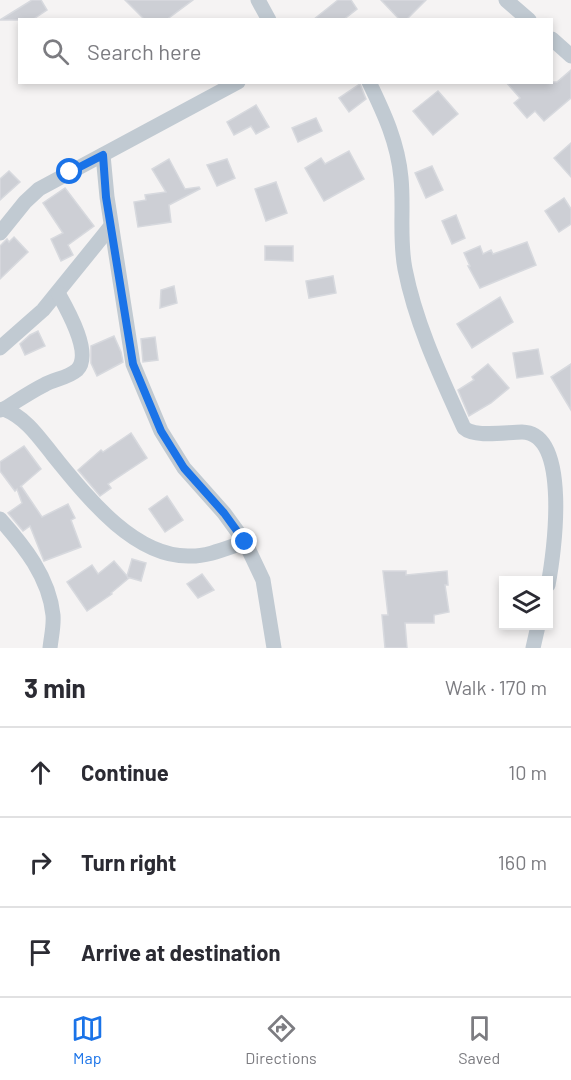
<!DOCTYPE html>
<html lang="en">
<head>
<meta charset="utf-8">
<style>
  :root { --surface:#fff; --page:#f7f7f7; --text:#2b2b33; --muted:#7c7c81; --line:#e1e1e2; --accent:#1a73e8 }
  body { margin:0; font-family:Barlow,sans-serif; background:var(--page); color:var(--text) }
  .controls { position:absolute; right:18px; bottom:18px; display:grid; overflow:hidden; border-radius:0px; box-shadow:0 3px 9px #0003 }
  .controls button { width:54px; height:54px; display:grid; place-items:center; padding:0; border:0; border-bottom:2px solid var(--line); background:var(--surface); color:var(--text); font:30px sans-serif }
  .stop { position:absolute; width:18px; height:18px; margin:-14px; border:4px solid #1a73e8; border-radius:50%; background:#fff }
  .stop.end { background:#1a73e8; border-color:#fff; box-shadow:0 2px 6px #0008 }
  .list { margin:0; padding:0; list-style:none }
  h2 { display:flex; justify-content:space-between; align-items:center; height:78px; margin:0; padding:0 24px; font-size:26px }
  h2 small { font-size:20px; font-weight:400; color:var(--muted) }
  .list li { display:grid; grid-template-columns:39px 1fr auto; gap:18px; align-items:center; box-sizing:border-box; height:90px; padding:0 24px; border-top:2px solid var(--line) }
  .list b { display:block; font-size:22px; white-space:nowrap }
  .list em { font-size:20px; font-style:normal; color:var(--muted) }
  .icon { flex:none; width:33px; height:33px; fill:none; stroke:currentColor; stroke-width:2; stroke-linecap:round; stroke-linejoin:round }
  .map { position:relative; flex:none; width:571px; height:648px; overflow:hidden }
  .search { position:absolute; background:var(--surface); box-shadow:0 3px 9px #0003; left:18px; right:18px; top:18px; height:66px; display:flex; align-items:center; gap:15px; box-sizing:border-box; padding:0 21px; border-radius:0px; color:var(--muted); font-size:22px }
  .sheet { height:348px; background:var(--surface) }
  nav { display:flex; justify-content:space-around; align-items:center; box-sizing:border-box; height:84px; border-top:2px solid var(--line); background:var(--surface); font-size:16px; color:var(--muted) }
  nav a { display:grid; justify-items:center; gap:3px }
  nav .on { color:var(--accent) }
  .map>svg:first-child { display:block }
  .building { fill:#cdcfd5; stroke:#d7d9de; stroke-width:1.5 }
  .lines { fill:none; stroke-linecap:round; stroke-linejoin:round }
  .street { stroke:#c1cad2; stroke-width:15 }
  .route { stroke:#1a73e8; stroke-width:8 }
</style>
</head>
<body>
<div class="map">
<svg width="571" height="648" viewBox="0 0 571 648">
  <rect width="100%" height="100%" fill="#f5f3f3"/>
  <g class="building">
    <polygon points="32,0 41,0 47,10 32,20 0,20"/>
    <polygon points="125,0 193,0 166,20 145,20"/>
    <polygon points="338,0 351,0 357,9 343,20 313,20"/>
    <polygon points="381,0 426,0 406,20 400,20"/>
    <polygon points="571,70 571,98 544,121 535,111 527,118 514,103 520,98 506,82 557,82"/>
    <polygon points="360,84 366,99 349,112 339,98"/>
    <polygon points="438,91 458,114 433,135 413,111"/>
    <polygon points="256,105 269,127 256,134 251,126 234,135 227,122"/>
    <polygon points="316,118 322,131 298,142 292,128"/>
    <polygon points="571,143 571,177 554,158"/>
    <polygon points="349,151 364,179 324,201 305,168 321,158 325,164"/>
    <polygon points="169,159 185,189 199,187 200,189 169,205 171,222 138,227 134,202 146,200 145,195 166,192 152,169"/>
    <polygon points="227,159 235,178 217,186 207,165"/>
    <polygon points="432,166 443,190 426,198 415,173"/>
    <polygon points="9,171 20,182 0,200 0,179"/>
    <polygon points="276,182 287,213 266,221 255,189"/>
    <polygon points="65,188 94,226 68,245 73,255 61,261 51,239 63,233 43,203"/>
    <polygon points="564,198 571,209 571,224 559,232 545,211"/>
    <polygon points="456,215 465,238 452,244 442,221"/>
    <polygon points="14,237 28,252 0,279 0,246 7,239 9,242"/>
    <polygon points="527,242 536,265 480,288 468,266 470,266 464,253 480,246 483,254 491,250 493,254"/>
    <polygon points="265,246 293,246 293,261 265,260"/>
    <polygon points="333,276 336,293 309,298 306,281"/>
    <polygon points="174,286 177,303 160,308 161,290"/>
    <polygon points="500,297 513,322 472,348 457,324"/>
    <polygon points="38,331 45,346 25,355 20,344 30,335"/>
    <polygon points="114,336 121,352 123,362 97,376 91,363 91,346"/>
    <polygon points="155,337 158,360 143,362 141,339"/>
    <polygon points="538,349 543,374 517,378 513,353"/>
    <polygon points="488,364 509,388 491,403 469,416 458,390 474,380 472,377"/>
    <polygon points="571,364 571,410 551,377"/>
    <polygon points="131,433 147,458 108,484 111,488 100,496 78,470 101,450 103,452"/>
    <polygon points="24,446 41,469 20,487 21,486 42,517 68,504 75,518 71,520 81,547 44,561 30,526 23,531 8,513 22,503 17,489 15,491 0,471 0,462"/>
    <polygon points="167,496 183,520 165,532 149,509"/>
    <polygon points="132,559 146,563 141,581 127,577 129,578 111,593 112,594 87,611 67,582 92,565 98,574 114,561 127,576"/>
    <polygon points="383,571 406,571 406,575 447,571 448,585 445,585 449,612 434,615 434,623 405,623 407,648 385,648 382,615 388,615"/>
    <polygon points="202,574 214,590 198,598 187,584"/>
  </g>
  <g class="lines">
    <g class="street">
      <polyline points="258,0 269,20"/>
      <polyline points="506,0 529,20"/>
      <polyline points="552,39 571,56"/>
      <path d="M369,82c15,31 29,61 32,96 3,30 -2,61 4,91 11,56 36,108 59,159 11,10 43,4 58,4 49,1 32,122 26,153"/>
      <polyline points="103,155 107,197 133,364 161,431 184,468 224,513 245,542 263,580 274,648"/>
      <polyline points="0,233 25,202 39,189 238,82"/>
      <polyline points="0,348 43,310 111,226"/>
      <path d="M4,409c13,-8 26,-17 40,-24 10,-6 24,-7 33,-15 16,-16 -10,-61 -19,-77"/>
      <path d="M0,410l4,-1c22,9 34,27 49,46 32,39 79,101 135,101 19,1 39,-8 57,-14"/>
      <path d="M0,519c24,27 49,58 53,96 1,11 -2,23 -3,33"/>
      <polyline points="533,648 538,626"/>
    </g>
  </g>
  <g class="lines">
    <polyline class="route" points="70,172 103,155 106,197 133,364 161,431 184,468 224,513 245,542"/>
  </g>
</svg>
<div class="controls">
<button><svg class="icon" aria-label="layers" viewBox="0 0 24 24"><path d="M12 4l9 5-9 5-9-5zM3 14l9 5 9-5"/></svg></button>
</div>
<div class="stop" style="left:70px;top:172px"></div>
<div class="stop end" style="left:245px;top:542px"></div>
<div class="search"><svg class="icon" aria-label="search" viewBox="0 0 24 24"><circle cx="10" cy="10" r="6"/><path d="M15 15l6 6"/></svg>Search here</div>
</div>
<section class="sheet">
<h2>3 min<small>Walk · 170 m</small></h2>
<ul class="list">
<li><svg class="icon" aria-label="ahead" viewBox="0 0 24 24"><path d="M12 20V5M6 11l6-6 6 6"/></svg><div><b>Continue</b></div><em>10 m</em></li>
<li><svg class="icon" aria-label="right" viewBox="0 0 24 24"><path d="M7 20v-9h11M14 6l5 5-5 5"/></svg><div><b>Turn right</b></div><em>160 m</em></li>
<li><svg class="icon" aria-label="arrive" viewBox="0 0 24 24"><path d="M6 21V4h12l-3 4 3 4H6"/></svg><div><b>Arrive at destination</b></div></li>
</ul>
</section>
<nav>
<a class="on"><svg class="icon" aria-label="map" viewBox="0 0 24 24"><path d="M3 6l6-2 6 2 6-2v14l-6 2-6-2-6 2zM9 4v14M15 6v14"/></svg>Map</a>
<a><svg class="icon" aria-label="directions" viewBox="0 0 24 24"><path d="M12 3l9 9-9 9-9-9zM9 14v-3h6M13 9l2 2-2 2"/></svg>Directions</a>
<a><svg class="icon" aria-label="saved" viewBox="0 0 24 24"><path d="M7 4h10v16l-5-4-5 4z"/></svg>Saved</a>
</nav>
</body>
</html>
